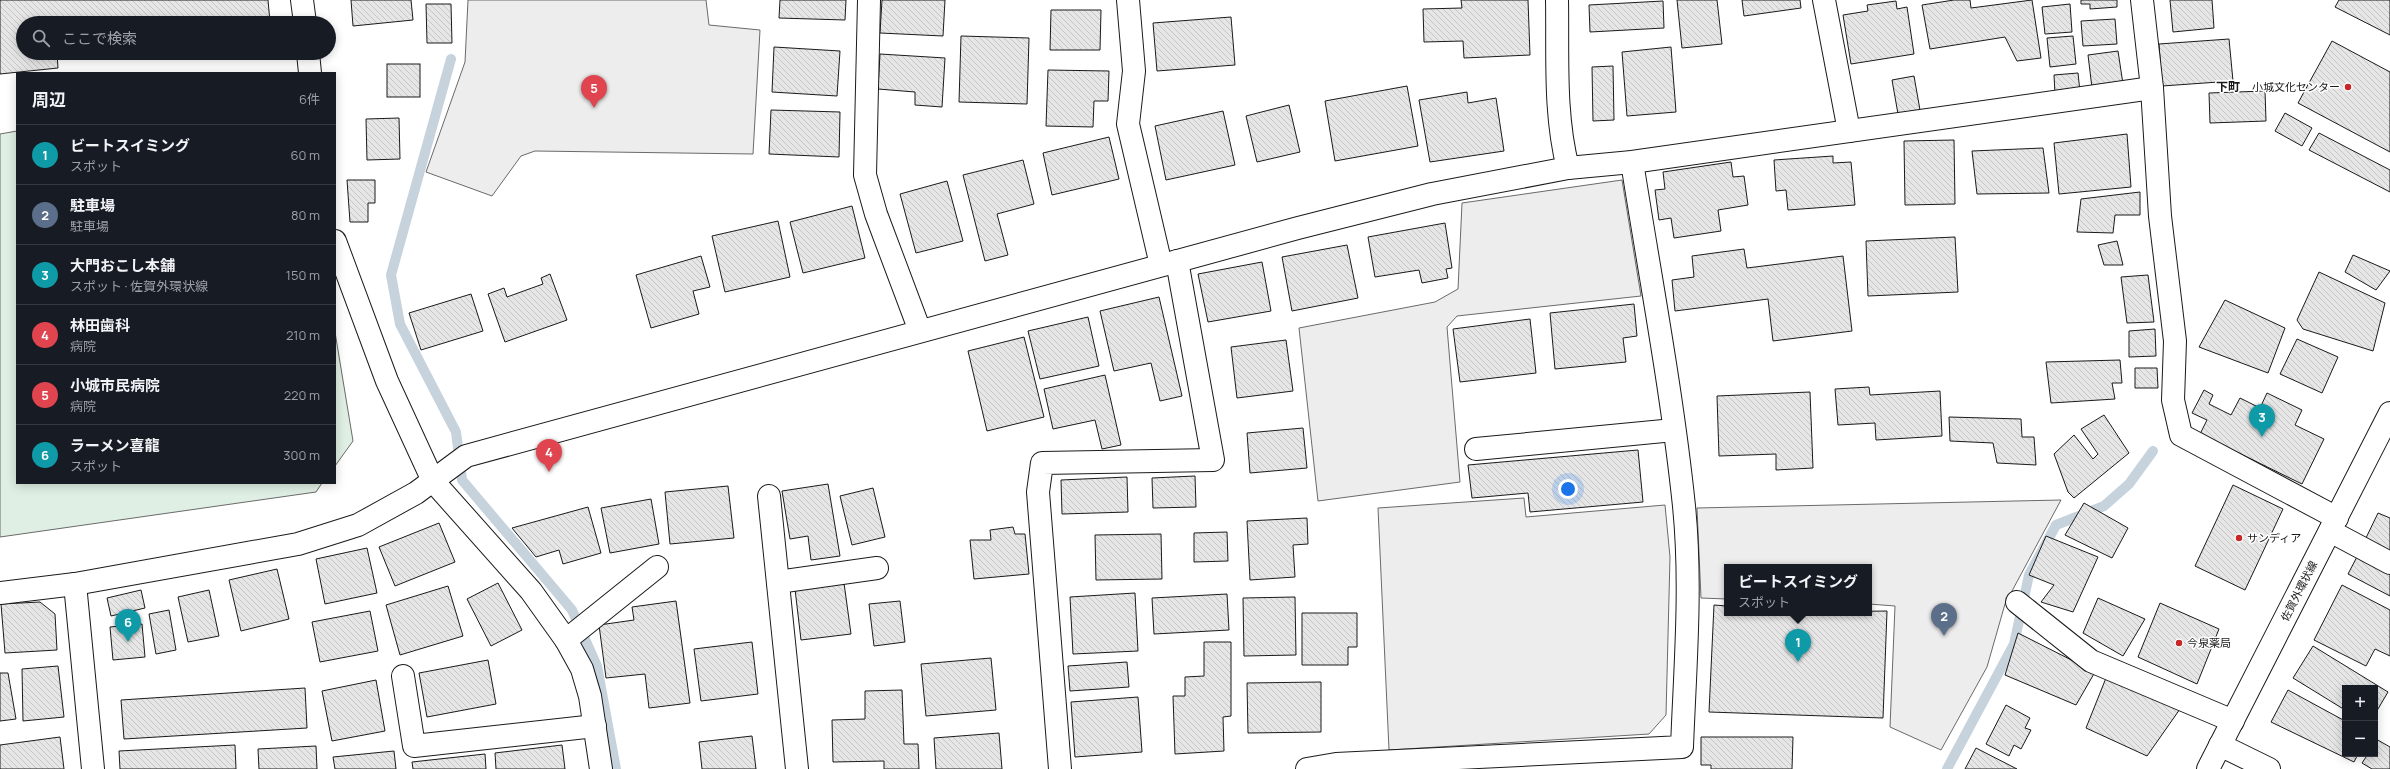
<!DOCTYPE html>
<html lang="ja">
<head>
<meta charset="utf-8">
<style>
  :root { --surface:#171b24; --page:#242831; --text:#f1f3f6; --muted:#9ea1a6; --line:#363941; --accent:#8c9099 }
  body { margin:0; font-family:Manrope,"Noto Sans JP",sans-serif; background:var(--page); color:var(--text) }
  .controls { position:absolute; right:12px; bottom:12px; display:grid; overflow:hidden; border-radius:0px; box-shadow:0 2px 10px #0003 }
  .controls button { width:36px; height:36px; display:grid; place-items:center; padding:0; border:0; border-bottom:1px solid var(--line); background:var(--surface); color:var(--text); font:20px sans-serif }
  .you { position:absolute; left:1568px; top:489px; width:14px; height:14px; margin:-10px; border:3px solid #fff; border-radius:50%; background:#1a73e8; box-shadow:0 0 0 6px #1a73e833 }
  .badge { display:grid; place-items:center; width:26px; height:26px; border-radius:50%; background:var(--accent); color:#fff; font-size:13px; font-weight:700 }
  .pin { position:absolute; translate:-50% -33px; filter:drop-shadow(0 1px 2px #0008) }
  .pin::after { content:''; position:absolute; top:21px; width:14px; height:12px; background:inherit; clip-path:polygon(0 0,100% 0,50% 100%) }
  .popup { position:absolute; left:1724px; top:564px; width:148px; height:52px; box-sizing:border-box; display:grid; place-content:center; border-radius:0px; background:var(--surface); filter:drop-shadow(0 1px 3px #0005); font-size:13px; white-space:nowrap; color:var(--muted) }
  .popup b { font-size:15px; color:var(--text) }
  .popup::after { content:''; position:absolute; left:50%; top:100%; margin-left:-8px; border:8px solid transparent; border-top-color:var(--surface) }
  .list { margin:0; padding:0; list-style:none }
  h2 { display:flex; justify-content:space-between; align-items:center; height:52px; margin:0; padding:0 16px; font-size:17px }
  h2 small { font-size:13px; font-weight:400; color:var(--muted) }
  .list li { display:grid; grid-template-columns:26px 1fr auto; gap:12px; align-items:center; box-sizing:border-box; height:60px; padding:0 16px; border-top:1px solid var(--line) }
  .list b { display:block; font-size:15px; white-space:nowrap }
  .list p { margin:0; font-size:13px; white-space:nowrap; color:var(--muted) }
  .list em { font-size:13px; font-style:normal; color:var(--muted) }
  .icon { flex:none; width:22px; height:22px; fill:none; stroke:currentColor; stroke-width:2; stroke-linecap:round; stroke-linejoin:round }
  .map { position:relative; flex:none; width:2390px; height:769px; overflow:hidden }
  .search { position:absolute; background:var(--surface); box-shadow:0 2px 10px #0003; left:16px; top:16px; width:320px; height:44px; display:flex; align-items:center; gap:10px; box-sizing:border-box; padding:0 14px; border-radius:22px; color:var(--muted); font-size:15px }
  .panel { position:absolute; background:var(--surface); box-shadow:0 2px 10px #0003; left:16px; top:72px; width:320px; height:412px; border-radius:0px }
  .map>svg:first-child { display:block }
  .garden { fill:#e0efe3; stroke:#6a6a6a }
  .parking { fill:#ededed; stroke:#6a6a6a }
  .lines { fill:none; stroke-linecap:round; stroke-linejoin:round }
  .stream { stroke:#c6d2dc; stroke-width:10 }
  .building { fill:url(#building-back-hatch); stroke:#1a1a1a }
  .minor-casing { stroke:#1a1a1a; stroke-width:24 }
  .major-casing { stroke:#1a1a1a; stroke-width:24 }
  .minor { stroke:#fff; stroke-width:22 }
  .major { stroke:#fff; stroke-width:22 }
  .poi-dot { fill:#c62828; stroke:#fff; stroke-width:1.5 }
  .labels { text-anchor:middle; stroke-width:3; stroke-linejoin:round; paint-order:stroke }
  .poi-label { font-size:11px; fill:#1a1a1a; stroke:#fff; text-anchor:start }
  .street-label { font-size:11px; fill:#1a1a1a; stroke:#fff }
  .neighbourhood-label { font-size:12px; font-weight:bold; fill:#1a1a1a; stroke:#fff }
</style>
</head>
<body>
<div class="map">
<svg width="2390" height="769" viewBox="0 0 2390 769">
  <defs>
    <pattern id="building-back-hatch" width="6" height="6" patternUnits="userSpaceOnUse"><rect width="6" height="6" fill="#e6e6e6"/><path d="M-1 5l2 2M0 0l6 6M5-1l2 2" fill="none" stroke="#c5c5c5"/></pattern>
  </defs>
  <rect width="100%" height="100%" fill="#fff"/>
  <g class="garden">
    <polygon points="17,131 17,483 322,483 316,492 0,537 0,134"/>
    <polygon points="335,332 353,441 335,466"/>
  </g>
  <g class="parking">
    <polygon points="468,0 706,0 709,25 760,30 753,154 535,151 521,156 492,196 426,172 465,62"/>
    <polygon points="1622,180 1641,296 1457,316 1447,327 1460,482 1318,501 1299,328 1435,302 1458,289 1462,203"/>
    <polygon points="1524,498 1526,517 1665,505 1670,557 1666,715 1649,734 1389,750 1378,508"/>
    <polygon points="2061,500 2005,604 1987,667 1941,750 1890,727 1895,606 1869,604 1869,567 1727,567 1727,599 1701,598 1697,508"/>
  </g>
  <g class="lines">
    <g class="stream">
      <polyline points="451,59 391,275 400,324 456,432 462,480 572,610 597,666 616,769"/>
      <polyline points="1947,769 2014,644 2029,575 2056,525 2104,506 2129,484 2153,451"/>
    </g>
  </g>
  <g class="building">
    <polygon points="0,0 268,0 270,22 23,23 23,53 57,53 58,68 0,74"/>
    <polygon points="351,0 411,0 413,20 353,26"/>
    <polygon points="780,0 846,0 845,20 779,18"/>
    <polygon points="882,0 945,0 943,36 880,33"/>
    <polygon points="1461,0 1528,0 1530,55 1464,58 1463,41 1424,42 1423,9 1462,8"/>
    <polygon points="1677,0 1717,0 1722,44 1682,48"/>
    <polygon points="1742,0 1800,0 1801,8 1744,16"/>
    <polygon points="1954,0 1970,0 1971,8 2032,0 2041,58 2017,61 2005,37 1930,49 1922,5"/>
    <polygon points="2081,0 2117,0 2117,7 2090,9 2090,4 2081,4"/>
    <polygon points="2170,0 2212,0 2214,28 2173,32"/>
    <polygon points="2339,0 2390,0 2390,35 2335,7"/>
    <polygon points="1663,1 1664,28 1590,32 1589,5"/>
    <polygon points="1896,1 1897,9 1907,7 1914,54 1851,64 1843,15 1868,11 1867,5"/>
    <polygon points="426,4 451,4 452,43 427,43"/>
    <polygon points="2070,4 2072,32 2045,34 2042,7"/>
    <polygon points="1051,10 1101,10 1100,50 1050,50"/>
    <polygon points="1231,17 1235,65 1157,71 1153,23"/>
    <polygon points="2115,19 2117,44 2083,46 2081,21"/>
    <polygon points="961,36 1029,38 1027,104 959,102"/>
    <polygon points="2073,36 2076,64 2050,67 2047,38"/>
    <polygon points="2229,39 2233,81 2162,86 2159,44"/>
    <polygon points="2332,41 2390,72 2390,152 2298,103"/>
    <polygon points="774,47 840,51 837,96 772,92"/>
    <polygon points="1671,47 1676,112 1627,116 1622,52"/>
    <polygon points="2118,51 2123,84 2092,88 2088,55"/>
    <polygon points="880,54 945,58 942,107 915,105 915,92 878,89"/>
    <rect x="387" y="64" width="33" height="33"/>
    <polygon points="1613,66 1614,120 1593,121 1592,67"/>
    <polygon points="1048,70 1109,71 1108,101 1094,101 1093,127 1046,126"/>
    <polygon points="2078,73 2080,92 2055,94 2054,75"/>
    <polygon points="1914,76 1920,110 1898,114 1892,80"/>
    <polygon points="1407,86 1418,146 1335,161 1325,101"/>
    <polygon points="2265,91 2266,121 2210,123 2209,93"/>
    <polygon points="1467,92 1468,103 1496,98 1504,151 1430,162 1419,100"/>
    <polygon points="1289,105 1300,152 1257,162 1246,116"/>
    <polygon points="771,110 840,112 839,157 769,154"/>
    <polygon points="1223,111 1235,165 1166,180 1155,126"/>
    <polygon points="2285,113 2312,128 2302,146 2275,131"/>
    <polygon points="399,118 400,159 367,160 366,119"/>
    <polygon points="2319,133 2390,170 2390,192 2309,150"/>
    <polygon points="2127,134 2131,187 2059,194 2054,143"/>
    <polygon points="1109,137 1119,179 1052,195 1043,153"/>
    <polygon points="1954,140 1955,204 1905,205 1904,141"/>
    <polygon points="2043,148 2049,193 1977,194 1972,151"/>
    <polygon points="1833,156 1833,163 1851,162 1855,205 1788,210 1786,190 1776,191 1774,160"/>
    <polygon points="1023,160 1034,204 997,214 1008,255 985,261 963,175"/>
    <polygon points="1731,162 1733,177 1744,176 1748,205 1718,210 1721,231 1674,238 1671,218 1659,220 1655,190 1665,189 1663,172"/>
    <polygon points="347,180 375,180 375,203 368,203 368,222 350,222"/>
    <polygon points="947,181 963,241 916,253 900,194"/>
    <polygon points="2140,192 2140,215 2115,215 2113,233 2077,232 2081,199"/>
    <polygon points="852,206 865,258 803,273 790,222"/>
    <polygon points="778,221 790,277 725,292 712,236"/>
    <polygon points="1445,223 1452,268 1446,269 1448,278 1422,283 1419,270 1375,277 1368,237"/>
    <polygon points="1955,237 1958,292 1868,296 1866,241"/>
    <polygon points="2117,241 2123,265 2104,265 2098,245"/>
    <polygon points="1347,245 1358,298 1292,311 1282,257"/>
    <polygon points="1744,249 1747,268 1843,256 1852,331 1773,341 1768,299 1675,311 1672,280 1694,277 1692,256"/>
    <polygon points="2353,255 2390,271 2376,290 2345,272"/>
    <polygon points="701,256 710,287 693,291 699,314 651,328 636,275"/>
    <polygon points="1262,262 1271,311 1208,322 1198,274"/>
    <polygon points="2319,272 2385,303 2373,351 2303,329 2297,320"/>
    <polygon points="550,274 567,320 505,342 488,294 504,288 507,297 543,284 541,278"/>
    <polygon points="2148,275 2154,322 2127,323 2121,277"/>
    <polygon points="471,294 483,331 421,350 409,313"/>
    <polygon points="1159,297 1182,396 1160,401 1151,363 1114,371 1100,311"/>
    <polygon points="2225,300 2285,328 2268,373 2199,347"/>
    <polygon points="1634,304 1637,336 1623,338 1626,362 1555,369 1550,313"/>
    <polygon points="1088,317 1099,366 1040,379 1028,331"/>
    <polygon points="1530,319 1536,373 1460,382 1453,329"/>
    <polygon points="2155,329 2156,356 2129,357 2129,331"/>
    <polygon points="1024,337 1044,417 987,431 968,351"/>
    <polygon points="2297,339 2338,357 2322,393 2280,374"/>
    <polygon points="1286,340 1293,391 1237,398 1231,347"/>
    <polygon points="2120,360 2122,383 2112,383 2115,399 2051,403 2046,362"/>
    <polygon points="2135,368 2157,368 2158,388 2135,388"/>
    <polygon points="1105,375 1121,445 1102,449 1095,420 1053,429 1044,389"/>
    <polygon points="1869,387 1870,395 1940,391 1942,436 1876,440 1875,423 1838,425 1835,389"/>
    <polygon points="2204,390 2213,395 2209,404 2231,415 2240,398 2260,408 2267,393 2302,410 2295,425 2324,439 2302,484 2200,434 2207,420 2192,413"/>
    <polygon points="1810,392 1813,468 1776,470 1776,454 1719,456 1717,396"/>
    <polygon points="2104,415 2129,453 2074,498 2068,492 2054,454 2074,435 2093,459 2098,454 2081,429"/>
    <polygon points="1949,417 2021,419 2022,437 2034,437 2036,465 1997,463 1993,443 1950,441"/>
    <polygon points="1303,428 1307,468 1250,473 1247,433"/>
    <polygon points="1638,450 1643,502 1530,512 1528,493 1472,498 1468,465"/>
    <polygon points="1195,476 1196,507 1153,508 1152,478"/>
    <polygon points="1127,477 1128,512 1062,514 1061,480"/>
    <polygon points="828,484 840,556 811,560 808,536 790,539 782,491"/>
    <polygon points="2233,485 2283,509 2245,590 2195,566"/>
    <polygon points="728,486 734,538 670,544 665,492"/>
    <polygon points="873,488 885,537 852,545 840,496"/>
    <polygon points="651,499 659,544 610,553 601,508"/>
    <polygon points="2084,503 2128,528 2112,558 2065,535"/>
    <polygon points="588,507 601,553 563,564 559,550 536,557 512,528"/>
    <polygon points="2378,513 2390,518 2390,552 2365,540"/>
    <polygon points="1307,518 1308,544 1293,545 1295,577 1250,580 1247,521"/>
    <polygon points="439,523 455,562 395,586 379,547"/>
    <polygon points="1013,527 1015,534 1025,534 1029,574 974,579 970,540 991,540 990,530"/>
    <polygon points="1227,532 1228,561 1194,562 1194,533"/>
    <polygon points="1161,534 1162,579 1096,580 1095,535"/>
    <polygon points="2046,536 2098,557 2073,612 2041,602 2054,585 2029,575"/>
    <polygon points="367,548 377,593 325,604 316,559"/>
    <polygon points="2360,551 2390,567 2390,596 2348,574"/>
    <polygon points="277,569 289,619 241,631 229,580"/>
    <polygon points="498,583 522,630 491,646 467,599"/>
    <polygon points="844,583 851,634 801,640 795,589"/>
    <polygon points="2342,585 2390,610 2390,656 2375,649 2366,666 2314,640"/>
    <polygon points="448,586 463,636 400,655 386,605"/>
    <polygon points="141,590 145,608 111,616 107,598"/>
    <polygon points="209,590 219,636 188,642 178,597"/>
    <polygon points="1135,593 1138,651 1073,654 1070,597"/>
    <polygon points="1227,594 1229,630 1154,634 1152,598"/>
    <polygon points="1295,597 1296,655 1244,656 1243,598"/>
    <polygon points="2098,598 2145,619 2123,656 2083,633"/>
    <polygon points="676,601 690,703 649,708 645,674 606,678 599,625 634,620 632,607"/>
    <polygon points="900,601 905,642 874,646 869,604"/>
    <polygon points="40,602 55,614 57,650 5,653 1,604"/>
    <polygon points="2160,603 2219,629 2197,684 2138,657"/>
    <polygon points="1714,605 1727,606 1727,613 1887,611 1883,718 1709,712"/>
    <polygon points="169,610 176,650 156,654 149,614"/>
    <polygon points="370,611 378,651 320,662 312,622"/>
    <polygon points="1302,613 1357,613 1357,647 1348,647 1348,665 1302,665"/>
    <polygon points="142,624 145,657 113,660 110,627"/>
    <polygon points="2018,633 2095,672 2076,705 2005,675"/>
    <polygon points="752,642 758,694 701,701 694,649"/>
    <polygon points="1204,642 1231,642 1231,716 1223,717 1224,751 1175,754 1173,696 1185,696 1185,677 1204,676"/>
    <polygon points="2313,646 2388,692 2375,714 2375,688 2345,688 2345,710 2293,678"/>
    <polygon points="991,658 996,710 926,716 921,664"/>
    <polygon points="488,660 496,704 427,717 419,673"/>
    <polygon points="1127,662 1129,687 1070,691 1068,666"/>
    <polygon points="58,666 64,717 23,721 22,669"/>
    <polygon points="0,673 8,673 16,719 0,721"/>
    <polygon points="2106,678 2180,709 2147,756 2086,728"/>
    <polygon points="376,680 385,731 332,741 322,691"/>
    <polygon points="1321,682 1321,732 1248,733 1247,683"/>
    <polygon points="305,688 307,728 124,739 121,700"/>
    <polygon points="902,690 904,744 918,744 919,769 884,769 884,761 833,762 832,720 865,719 865,691"/>
    <polygon points="2288,690 2345,721 2345,754 2358,754 2354,762 2271,722"/>
    <polygon points="1138,697 1142,752 1075,757 1071,702"/>
    <polygon points="2006,705 2030,718 2025,728 2031,730 2021,749 2014,745 2009,756 1986,744"/>
    <polygon points="999,733 1002,769 936,769 934,738"/>
    <polygon points="752,736 756,769 702,769 699,742"/>
    <polygon points="60,737 64,769 0,769 0,745"/>
    <polygon points="1701,737 1793,737 1792,769 1711,769 1711,765 1701,765"/>
    <polygon points="2376,739 2390,747 2390,769 2372,769 2362,763 2368,754 2375,754"/>
    <polygon points="235,745 236,769 120,769 119,751"/>
    <polygon points="562,745 565,769 496,769 495,753"/>
    <polygon points="316,746 317,769 259,769 258,749"/>
    <polygon points="1976,748 2017,769 1965,769"/>
    <polygon points="394,751 396,769 335,769 333,757"/>
    <polygon points="485,754 486,769 413,769 412,762"/>
  </g>
  <g class="lines">
    <g class="minor-casing">
      <g id="minor">
        <polyline points="302,0 305,23"/>
        <polyline points="869,0 865,175 876,214 920,331"/>
        <polyline points="1128,0 1134,71 1128,124 1161,265"/>
        <path d="M1557,0c1,55 -3,114 11,168"/>
        <polyline points="1824,0 1849,131"/>
        <polyline points="2142,0 2152,88 2160,216 2175,341 2173,400 2181,435 2337,518"/>
        <polyline points="308,53 310,73"/>
        <polyline points="335,241 387,381 433,481 531,591 566,640 582,669 590,696 601,769"/>
        <polyline points="1476,449 1674,430"/>
        <polyline points="769,496 797,769"/>
        <polyline points="2330,531 2390,563"/>
        <polyline points="778,582 877,568"/>
        <polyline points="75,584 93,769"/>
        <polyline points="0,593 75,584 298,544 358,525 416,493 466,456 1298,228 1432,194 1568,168 1632,162 2152,88"/>
        <polyline points="2017,602 2091,661 2233,721"/>
        <polyline points="566,640 657,567"/>
        <polyline points="403,676 414,746 595,726"/>
        <polyline points="2220,745 2269,769"/>
        <polyline points="1060,769 1038,492 1042,463 1213,460 1177,261"/>
        <path d="M1307,769l29,-5 346,-17c3,-79 10,-161 2,-241 -12,-115 -34,-230 -52,-344"/>
      </g>
    </g>
    <g class="major-casing">
      <polyline id="major" points="2208,769 2390,413"/>
    </g>
    <use href="#minor" class="minor"/>
    <use href="#major" class="major"/>
  </g>
  <g class="poi-dot">
    <circle cx="2348" cy="87" r="4"/>
    <circle cx="2239" cy="538" r="4"/>
    <circle cx="2179" cy="643" r="4"/>
  </g>
  <g class="labels">
    <g class="poi-label">
      <text x="2340" y="91" text-anchor="end">小城文化センター</text>
      <text x="2247" y="542">サンディア</text>
      <text x="2187" y="647">今泉薬局</text>
    </g>
    <g class="street-label">
      <text transform="translate(2299 591) rotate(-63)" y="4">佐賀外環状線</text>
    </g>
    <g class="neighbourhood-label">
      <text x="2228" y="91">下町</text>
    </g>
  </g>
</svg>
<div class="controls">
<button>+</button>
<button>−</button>
</div>
<div class="you"></div>
<div class="pin badge" style="left:1798px;top:662px;background:#0f9aa8">1</div>
<div class="popup"><b>ビートスイミング</b>スポット</div>
<div class="pin badge" style="left:1944px;top:636px;background:#5c6f8a">2</div>
<div class="pin badge" style="left:2262px;top:437px;background:#0f9aa8">3</div>
<div class="pin badge" style="left:549px;top:472px;background:#e0444e">4</div>
<div class="pin badge" style="left:594px;top:108px;background:#e0444e">5</div>
<div class="pin badge" style="left:128px;top:642px;background:#0f9aa8">6</div>
<div class="search"><svg class="icon" aria-label="search" viewBox="0 0 24 24"><circle cx="10" cy="10" r="6"/><path d="M15 15l6 6"/></svg>ここで検索</div>
<section class="panel">
<h2>周辺<small>6件</small></h2>
<ul class="list">
<li><span class="badge" style="background:#0f9aa8">1</span><div><b>ビートスイミング</b><p>スポット</p></div><em>60 m</em></li>
<li><span class="badge" style="background:#5c6f8a">2</span><div><b>駐車場</b><p>駐車場</p></div><em>80 m</em></li>
<li><span class="badge" style="background:#0f9aa8">3</span><div><b>大門おこし本舗</b><p>スポット · 佐賀外環状線</p></div><em>150 m</em></li>
<li><span class="badge" style="background:#e0444e">4</span><div><b>林田歯科</b><p>病院</p></div><em>210 m</em></li>
<li><span class="badge" style="background:#e0444e">5</span><div><b>小城市民病院</b><p>病院</p></div><em>220 m</em></li>
<li><span class="badge" style="background:#0f9aa8">6</span><div><b>ラーメン喜龍</b><p>スポット</p></div><em>300 m</em></li>
</ul>
</section>
</div>
</body>
</html>
